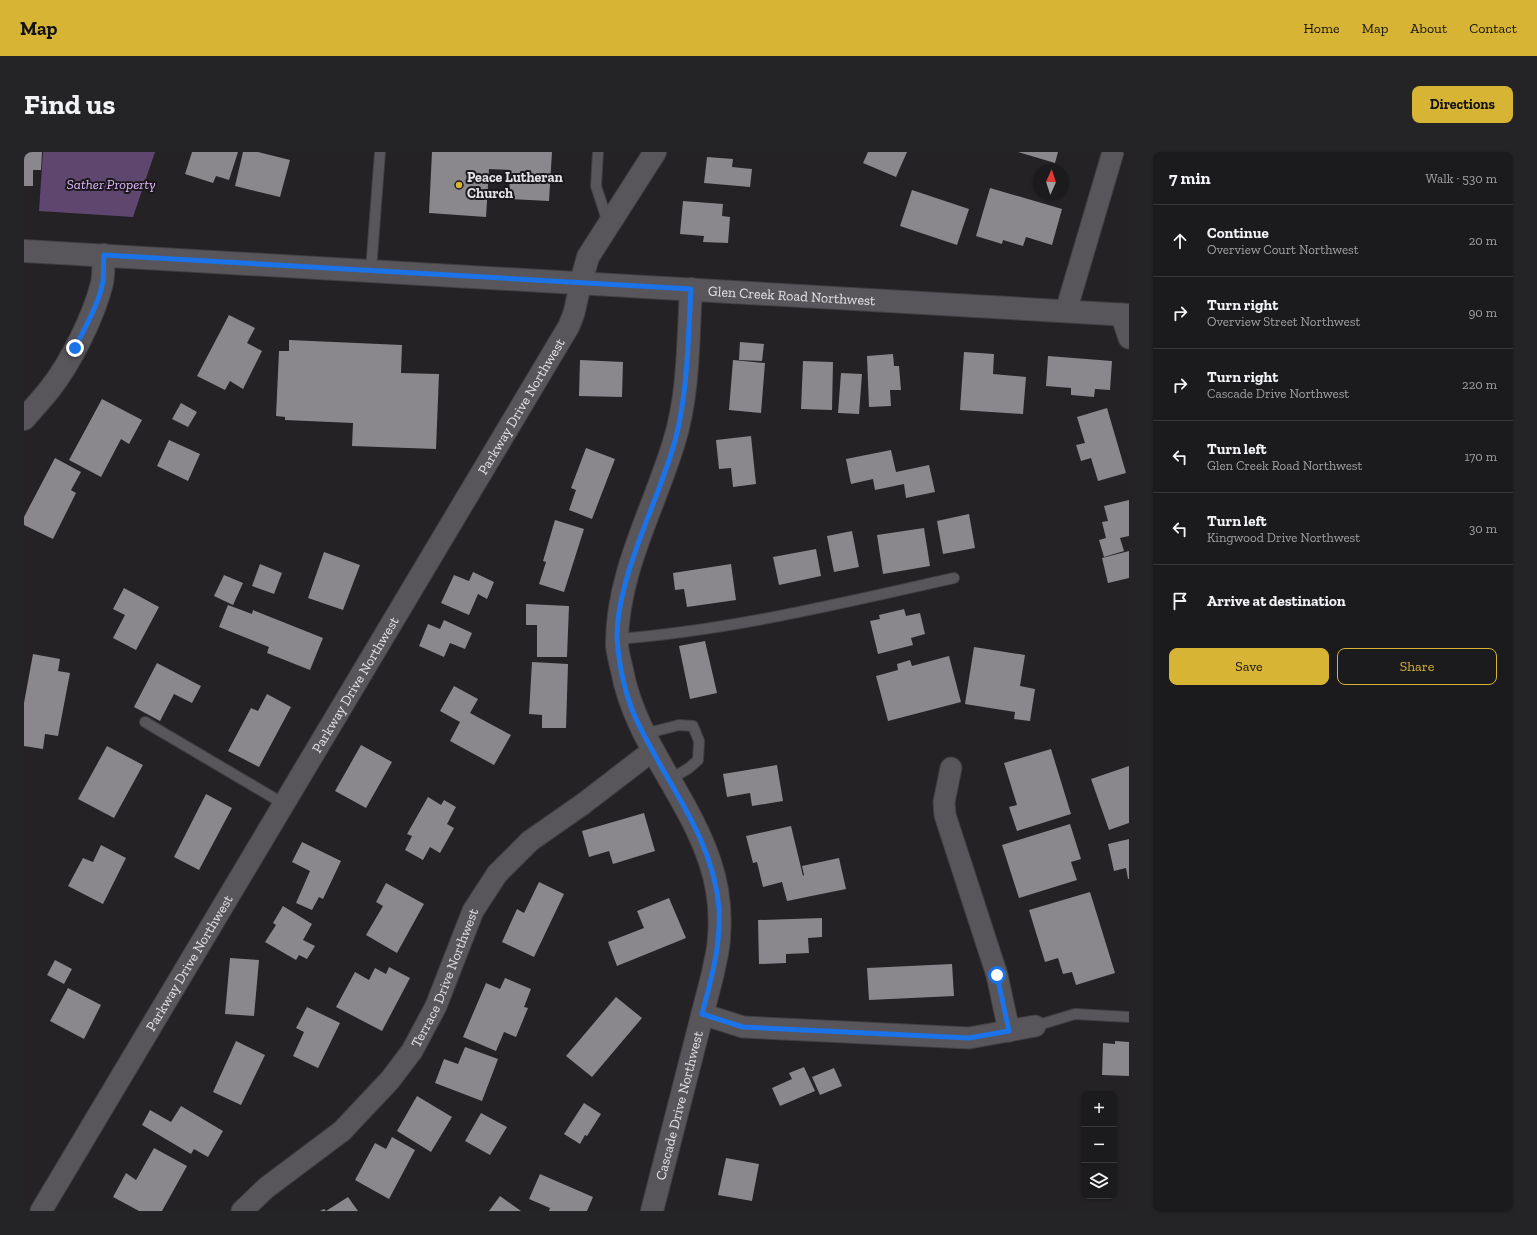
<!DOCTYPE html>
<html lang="en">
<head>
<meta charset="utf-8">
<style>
  :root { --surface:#1b1a1c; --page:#242325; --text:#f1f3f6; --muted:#a0a1a3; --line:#39383b; --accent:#d7b434 }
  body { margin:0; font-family:"Zilla Slab",serif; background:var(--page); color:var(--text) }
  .controls { position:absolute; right:12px; bottom:12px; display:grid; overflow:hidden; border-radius:8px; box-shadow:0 1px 3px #0004 }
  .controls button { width:36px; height:36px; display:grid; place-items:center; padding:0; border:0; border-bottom:1px solid var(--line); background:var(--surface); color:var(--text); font:20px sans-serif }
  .compass { position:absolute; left:1009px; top:12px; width:36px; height:36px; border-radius:50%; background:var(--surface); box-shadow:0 1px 3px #0004; rotate:3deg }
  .stop { position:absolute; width:12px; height:12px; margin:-9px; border:3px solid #1a73e8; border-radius:50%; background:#fff }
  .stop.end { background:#1a73e8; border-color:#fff; box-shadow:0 1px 4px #0008 }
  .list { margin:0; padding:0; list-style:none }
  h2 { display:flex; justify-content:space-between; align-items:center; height:52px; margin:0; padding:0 16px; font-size:17px }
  h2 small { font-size:13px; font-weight:400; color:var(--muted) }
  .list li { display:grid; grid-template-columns:26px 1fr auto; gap:12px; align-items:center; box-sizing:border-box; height:72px; padding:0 16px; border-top:1px solid var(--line) }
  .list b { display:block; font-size:15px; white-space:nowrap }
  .list p { margin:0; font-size:13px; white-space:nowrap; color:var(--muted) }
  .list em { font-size:13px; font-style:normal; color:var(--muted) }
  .actions { display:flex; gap:8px; padding:12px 16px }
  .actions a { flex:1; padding:9px 0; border:1px solid var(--accent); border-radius:8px; text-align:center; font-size:14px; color:var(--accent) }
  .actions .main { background:var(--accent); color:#111 }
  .icon { flex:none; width:22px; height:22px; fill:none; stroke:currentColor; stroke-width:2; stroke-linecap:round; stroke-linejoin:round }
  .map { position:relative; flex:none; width:1105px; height:1059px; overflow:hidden; border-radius:8px }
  header { display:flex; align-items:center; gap:24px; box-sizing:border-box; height:56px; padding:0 20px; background:var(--accent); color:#111 }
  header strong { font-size:19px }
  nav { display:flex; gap:22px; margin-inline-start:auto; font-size:14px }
  .intro { display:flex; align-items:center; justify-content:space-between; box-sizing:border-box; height:96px; padding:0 24px }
  h1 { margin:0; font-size:28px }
  .button { padding:10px 18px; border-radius:8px; background:var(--accent); color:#111; font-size:14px; font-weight:700 }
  main { display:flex; gap:24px; padding:0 24px }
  aside { flex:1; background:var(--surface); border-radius:8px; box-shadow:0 1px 3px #0004 }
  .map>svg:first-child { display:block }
  .forest { fill:#5e466f }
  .building { fill:#8a888c }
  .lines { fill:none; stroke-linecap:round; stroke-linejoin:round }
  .lane-casing { stroke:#413f42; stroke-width:12 }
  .street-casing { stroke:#413f42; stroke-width:23 }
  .secondary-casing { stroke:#413f42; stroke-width:24 }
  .lane { stroke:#59565b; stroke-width:10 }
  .street { stroke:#59565b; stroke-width:21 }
  .secondary { stroke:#59565b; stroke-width:22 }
  .route { stroke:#1a73e8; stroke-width:5 }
  .poi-dot { fill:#d7b434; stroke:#1a181c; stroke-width:1.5 }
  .labels { text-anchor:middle; stroke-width:4; stroke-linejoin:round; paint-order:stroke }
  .poi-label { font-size:14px; font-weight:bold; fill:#e4e2e5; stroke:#1a181c; text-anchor:start }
  .park-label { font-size:14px; font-style:italic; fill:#deb8fb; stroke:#1a181c }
  .street-label { font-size:14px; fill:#e4e2e5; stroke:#1a181c }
</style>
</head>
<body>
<header>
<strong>Map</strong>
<nav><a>Home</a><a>Map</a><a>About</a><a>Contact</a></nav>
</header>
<div class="intro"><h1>Find us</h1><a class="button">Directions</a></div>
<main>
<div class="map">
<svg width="1105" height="1059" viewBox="0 0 1105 1059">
  <rect width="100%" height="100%" fill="#242225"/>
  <polygon class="forest" points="19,0 131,0 109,65 15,59"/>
  <g class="building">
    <polygon points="0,0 18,0 17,18 9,18 9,34 0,34"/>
    <polygon points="168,0 214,0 205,28 192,24 189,31 161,22"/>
    <polygon points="219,0 234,0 266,8 256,45 211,34"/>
    <polygon points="408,0 528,0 525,49 485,47 486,18 465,17 462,65 405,61"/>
    <polygon points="844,0 883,0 872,25 839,11"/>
    <polygon points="994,0 1034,0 1031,11"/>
    <polygon points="683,5 709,7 708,15 728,17 726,35 680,31"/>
    <polygon points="966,36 1038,57 1028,93 1002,85 999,94 979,88 978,92 952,84"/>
    <polygon points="888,38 945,57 933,93 876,74"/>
    <polygon points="659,49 699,52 698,64 706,65 704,91 679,90 680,84 656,82"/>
    <polygon points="205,163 231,176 223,191 238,199 219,237 206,229 201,238 173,224"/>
    <polygon points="265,188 378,193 377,221 415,222 412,297 328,294 329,271 261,268 261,265 252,264 255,199 265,199"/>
    <polygon points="716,190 740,192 738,209 715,208"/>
    <polygon points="940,200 970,202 969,222 1002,225 999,262 936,258"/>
    <polygon points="869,202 870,214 875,214 877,238 866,238 867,254 845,255 843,204"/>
    <polygon points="1024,204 1088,209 1086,238 1071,237 1070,245 1047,243 1047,236 1022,234"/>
    <polygon points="556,208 599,210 598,245 555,244"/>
    <polygon points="709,208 741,211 737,261 705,258"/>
    <polygon points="779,209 809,210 808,258 777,257"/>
    <polygon points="817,221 838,222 835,262 814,261"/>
    <polygon points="78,247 118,268 105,292 97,287 77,325 45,308"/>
    <polygon points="157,251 173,260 164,275 148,267"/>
    <polygon points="1083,256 1102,321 1074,329 1067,306 1057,309 1052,293 1061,291 1053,265"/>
    <polygon points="727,284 732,332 709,335 707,316 695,317 692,288"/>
    <polygon points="145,288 176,302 164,329 133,314"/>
    <polygon points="562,296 591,307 568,367 545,358 552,338 547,336"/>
    <polygon points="867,298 872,320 905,313 911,340 882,346 880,332 851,338 849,327 827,332 822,307"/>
    <polygon points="31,306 57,320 47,338 52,341 29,387 0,373 0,365"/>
    <polygon points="1105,348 1105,384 1096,386 1100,399 1080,405 1075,388 1082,386 1078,370 1084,369 1080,354"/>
    <polygon points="945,362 951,396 919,402 913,369"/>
    <polygon points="531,368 560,377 540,440 515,432 522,410 519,409"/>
    <polygon points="900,376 906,414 859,422 853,383"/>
    <polygon points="828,379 835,415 810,420 803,384"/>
    <polygon points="792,397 797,424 755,433 749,405"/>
    <polygon points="1105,399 1105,426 1084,431 1078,406"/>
    <polygon points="300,400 336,413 319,458 284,446"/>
    <polygon points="236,412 258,421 250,442 228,434"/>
    <polygon points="707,412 712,448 663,455 660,437 651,438 649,421"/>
    <polygon points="449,420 470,430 463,447 454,442 445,463 417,451 430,423 445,429"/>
    <polygon points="200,423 219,431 209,453 190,444"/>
    <polygon points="100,436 135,455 112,498 89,486 101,463 89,457"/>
    <polygon points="502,452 545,454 543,505 513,505 513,473 502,473"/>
    <polygon points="204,453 228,462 229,458 299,486 286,518 243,501 245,495 195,475"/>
    <polygon points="880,457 882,464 896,461 901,482 887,486 889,493 854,502 846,469 856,467 855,463"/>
    <polygon points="420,468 448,481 441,497 426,491 420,505 395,494 404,472 416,477"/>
    <polygon points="681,489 693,541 666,547 655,494"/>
    <polygon points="950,495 1001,503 996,534 1011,537 1006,569 990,567 991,560 941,552"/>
    <polygon points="9,502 36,507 34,519 46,521 34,584 21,582 19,597 0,594 0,551"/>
    <polygon points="925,504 937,550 864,569 852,524 874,518 873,512 886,508 888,514"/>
    <polygon points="508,510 544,512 542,576 518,576 518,563 505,562"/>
    <polygon points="133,511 177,534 168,551 150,542 136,569 110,555"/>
    <polygon points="430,534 454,547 446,561 487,583 470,613 426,589 436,570 416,559"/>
    <polygon points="243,542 267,555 235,615 204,599 227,556 234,559"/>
    <polygon points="337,593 368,610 342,656 311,639"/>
    <polygon points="83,594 119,613 90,666 54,647"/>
    <polygon points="1027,597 1047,662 993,679 985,655 993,653 980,611"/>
    <polygon points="753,613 759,649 728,654 726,641 703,645 699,622"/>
    <polygon points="1105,614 1105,671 1085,678 1067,627"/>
    <polygon points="182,642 208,656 175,718 150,705"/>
    <polygon points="404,645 417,653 420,648 432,655 423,672 430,676 416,701 406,695 399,708 381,698 388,684 383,682"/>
    <polygon points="620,661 631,699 589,712 585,699 565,705 558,679"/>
    <polygon points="1046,672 1057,707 1047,710 1053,728 995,746 978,693"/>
    <polygon points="767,674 779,724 780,723 778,714 815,706 822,737 763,749 758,730 739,735 733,710 729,711 722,684"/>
    <polygon points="1105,687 1105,727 1104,727 1102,716 1090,719 1084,692"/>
    <polygon points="278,690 317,709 299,747 295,745 288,758 272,751 286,719 268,710"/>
    <polygon points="77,693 102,706 79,752 44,734 59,706 69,710"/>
    <polygon points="515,730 540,742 510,805 478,790 493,757 500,761"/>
    <polygon points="362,731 400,752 373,801 342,783 359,754 352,750"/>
    <polygon points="1066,740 1091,821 1052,833 1048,820 1039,822 1034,806 1021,810 1005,758"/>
    <polygon points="645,746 662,786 593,814 584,790 620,776 613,759"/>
    <polygon points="259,754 288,772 279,788 291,794 283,807 275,803 272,808 241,790 252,773 249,771"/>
    <polygon points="798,766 798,785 784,786 785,801 762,802 762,811 735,812 734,768"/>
    <polygon points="206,806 235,808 230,864 201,862"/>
    <polygon points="31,808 48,817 40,832 23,823"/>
    <polygon points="928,812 930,844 845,848 843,816"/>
    <polygon points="365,815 386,826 358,879 312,855 331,820 345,828 351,816 362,822"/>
    <polygon points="481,826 507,837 500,855 504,856 492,885 480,880 472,899 439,885 462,831 476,837"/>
    <polygon points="44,836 77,853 60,887 26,869"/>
    <polygon points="592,845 618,866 568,925 542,904"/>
    <polygon points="283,855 316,871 294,916 269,904 280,880 272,876"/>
    <polygon points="212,889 241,903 217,953 189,940"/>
    <polygon points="1091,889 1105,890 1105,924 1078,923 1079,891 1091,892"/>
    <polygon points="441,895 474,907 458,949 411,931 420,907 434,912"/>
    <polygon points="780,915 791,939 756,954 748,936 768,927 765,921"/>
    <polygon points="810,916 818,934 796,943 788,925"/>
    <polygon points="393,944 428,965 407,1000 373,979"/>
    <polygon points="560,951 577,962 563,984 561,983 556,992 540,982"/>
    <polygon points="157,954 199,979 184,1005 170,997 167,1002 118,973 126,958 147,970"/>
    <polygon points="457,961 483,975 466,1003 441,989"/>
    <polygon points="368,985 391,998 365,1047 331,1028 351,991 362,997"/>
    <polygon points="130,996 163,1014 138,1059 115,1059 89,1045 102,1021 112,1028"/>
    <polygon points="702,1006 735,1012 728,1049 694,1043"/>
    <polygon points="516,1022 569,1045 563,1059 525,1059 526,1056 505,1047"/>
    <polygon points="476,1044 497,1059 465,1059"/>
    <polygon points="324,1045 334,1059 296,1059 300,1057 302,1059"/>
  </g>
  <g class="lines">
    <g class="lane-casing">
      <g id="lane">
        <polyline points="574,0 572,34 584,71"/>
        <polyline points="347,118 356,0"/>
        <path d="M594,487c113,-9 225,-36 336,-61"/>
        <polyline points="121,570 260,652"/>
        <polyline points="620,582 655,573 669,574 675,589 674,608 665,616 645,628"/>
        <polyline points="1011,874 1051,862 1105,865"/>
      </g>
    </g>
    <g class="street-casing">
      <g id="street">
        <polyline points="1042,159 1089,0"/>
        <polyline points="1097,162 1105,186"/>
        <polyline points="927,616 920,650 921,663 973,823 985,879"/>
        <polyline points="678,862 719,875 945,886 1011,874"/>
        <path id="s1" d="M17,1059l528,-885 5,-13 7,-31"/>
        <path id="s2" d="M218,1059l24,-23 76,-57 48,-51 22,-29 24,-45 37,-95 24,-37 33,-33 53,-37 69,-53"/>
      </g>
    </g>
    <g class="secondary-casing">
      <g id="secondary">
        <path id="s3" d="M0,99l1105,64"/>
        <polyline points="557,130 564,105 631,0"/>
        <path d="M0,267c9,-10 18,-20 26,-30 21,-27 44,-73 52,-106 2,-9 1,-19 2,-28"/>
        <path id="s4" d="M628,1059l61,-238c2,-12 6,-24 6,-36 2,-24 -1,-51 -9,-75 -22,-67 -75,-121 -88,-192 -2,-8 -4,-16 -5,-24 -1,-72 37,-137 57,-204 15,-47 14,-103 17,-153"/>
      </g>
    </g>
    <use href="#lane" class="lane"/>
    <use href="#street" class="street"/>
    <use href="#secondary" class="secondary"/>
  </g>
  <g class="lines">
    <path class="route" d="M51,196c10,-21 24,-44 28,-67 1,-9 0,-17 1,-26l587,34c-3,50 -3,103 -16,152 -13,47 -36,92 -49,140 -6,22 -11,45 -8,68 2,20 7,43 15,63 28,66 81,123 86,197 2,37 -8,71 -17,105l41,13 226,11 40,-7 -12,-56"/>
  </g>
  <circle class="poi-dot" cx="435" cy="33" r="4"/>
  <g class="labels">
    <g class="poi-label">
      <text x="443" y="30">Peace Lutheran<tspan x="443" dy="16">Church</tspan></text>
    </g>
    <g class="park-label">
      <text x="87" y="37">Sather Property</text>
    </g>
    <g class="street-label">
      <text dy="5" stroke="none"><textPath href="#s3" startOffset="769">Glen Creek Road Northwest</textPath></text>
      <text dy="5" stroke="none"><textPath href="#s1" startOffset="937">Parkway Drive Northwest</textPath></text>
      <text dy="5" stroke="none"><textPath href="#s1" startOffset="613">Parkway Drive Northwest</textPath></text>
      <text dy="5" stroke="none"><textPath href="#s1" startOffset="289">Parkway Drive Northwest</textPath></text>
      <text dy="5" stroke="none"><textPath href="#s2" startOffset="315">Terrace Drive Northwest</textPath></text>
      <text dy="5" stroke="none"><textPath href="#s4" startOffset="109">Cascade Drive Northwest</textPath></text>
    </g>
  </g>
</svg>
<div class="controls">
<button>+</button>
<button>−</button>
<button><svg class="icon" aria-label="layers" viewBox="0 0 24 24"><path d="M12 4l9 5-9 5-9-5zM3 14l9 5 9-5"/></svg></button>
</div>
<svg class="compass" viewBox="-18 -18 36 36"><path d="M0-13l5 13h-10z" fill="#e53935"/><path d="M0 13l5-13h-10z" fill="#a0a1a3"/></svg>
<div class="stop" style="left:973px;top:823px"></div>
<div class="stop end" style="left:51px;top:196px"></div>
</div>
<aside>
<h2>7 min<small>Walk · 530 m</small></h2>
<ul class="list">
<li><svg class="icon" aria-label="ahead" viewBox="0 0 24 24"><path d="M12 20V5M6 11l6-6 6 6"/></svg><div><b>Continue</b><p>Overview Court Northwest</p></div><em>20 m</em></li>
<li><svg class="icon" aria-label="right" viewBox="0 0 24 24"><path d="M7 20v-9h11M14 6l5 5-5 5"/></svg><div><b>Turn right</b><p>Overview Street Northwest</p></div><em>90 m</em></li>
<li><svg class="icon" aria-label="right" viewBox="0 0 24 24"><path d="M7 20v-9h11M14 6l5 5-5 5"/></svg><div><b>Turn right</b><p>Cascade Drive Northwest</p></div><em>220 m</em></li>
<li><svg class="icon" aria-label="left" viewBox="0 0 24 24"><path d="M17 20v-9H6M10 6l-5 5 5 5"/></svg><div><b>Turn left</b><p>Glen Creek Road Northwest</p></div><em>170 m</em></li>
<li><svg class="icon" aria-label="left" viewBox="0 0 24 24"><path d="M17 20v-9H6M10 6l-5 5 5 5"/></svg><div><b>Turn left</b><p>Kingwood Drive Northwest</p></div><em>30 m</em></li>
<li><svg class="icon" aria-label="arrive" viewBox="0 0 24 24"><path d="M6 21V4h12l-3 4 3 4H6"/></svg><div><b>Arrive at destination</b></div></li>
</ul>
<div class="actions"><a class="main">Save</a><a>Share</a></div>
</aside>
</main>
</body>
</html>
